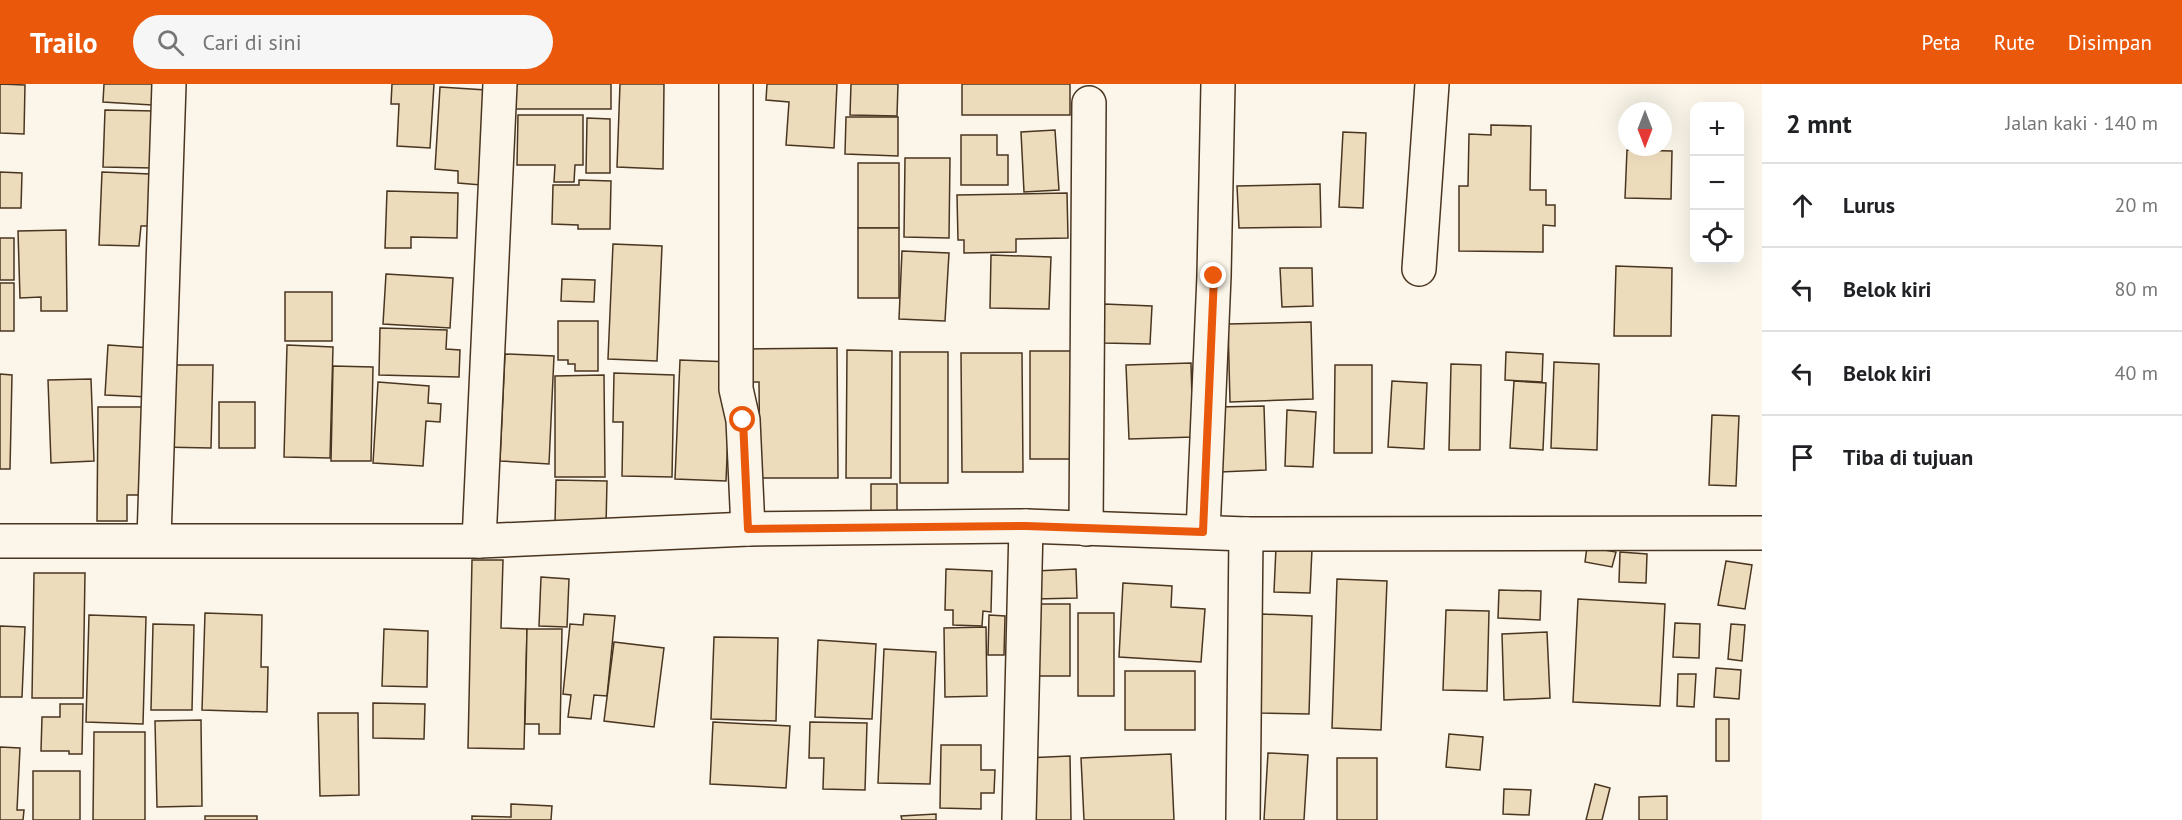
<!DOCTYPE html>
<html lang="id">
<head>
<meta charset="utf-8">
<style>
  :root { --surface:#fff; --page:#f6f6f6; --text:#202124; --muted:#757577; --line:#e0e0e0; --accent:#ea580c }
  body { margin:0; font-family:"PT Sans",sans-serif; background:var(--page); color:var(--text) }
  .controls { position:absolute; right:18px; top:18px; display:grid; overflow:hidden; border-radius:12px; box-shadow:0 6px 24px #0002 }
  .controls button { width:54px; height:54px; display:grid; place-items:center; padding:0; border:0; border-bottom:2px solid var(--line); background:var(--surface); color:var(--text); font:30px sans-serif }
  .compass { position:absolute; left:1618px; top:18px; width:54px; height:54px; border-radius:50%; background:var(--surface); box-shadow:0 6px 24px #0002; rotate:180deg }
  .stop { position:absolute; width:18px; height:18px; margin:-14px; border:4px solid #ea580c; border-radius:50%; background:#fff }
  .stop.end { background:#ea580c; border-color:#fff; box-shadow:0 2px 6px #0008 }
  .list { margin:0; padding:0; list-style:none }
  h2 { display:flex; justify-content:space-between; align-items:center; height:78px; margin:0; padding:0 24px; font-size:26px }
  h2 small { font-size:20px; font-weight:400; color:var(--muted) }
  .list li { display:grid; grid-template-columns:39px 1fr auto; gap:18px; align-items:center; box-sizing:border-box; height:84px; padding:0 24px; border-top:2px solid var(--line) }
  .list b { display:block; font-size:22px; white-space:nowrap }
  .list em { font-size:20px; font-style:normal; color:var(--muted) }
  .icon { flex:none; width:33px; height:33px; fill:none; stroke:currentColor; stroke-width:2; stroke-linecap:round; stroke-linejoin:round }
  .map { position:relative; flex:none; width:1762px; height:736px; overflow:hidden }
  header { display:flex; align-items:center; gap:36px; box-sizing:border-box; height:84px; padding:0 30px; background:var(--accent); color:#fff }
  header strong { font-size:28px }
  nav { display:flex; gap:33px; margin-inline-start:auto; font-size:21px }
  .search { width:420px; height:54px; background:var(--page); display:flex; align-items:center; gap:15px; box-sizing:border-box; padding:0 21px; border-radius:33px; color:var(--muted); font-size:22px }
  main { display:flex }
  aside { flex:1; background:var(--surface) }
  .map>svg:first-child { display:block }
  .building { fill:#ecdcbc; stroke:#4a3520; stroke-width:1.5 }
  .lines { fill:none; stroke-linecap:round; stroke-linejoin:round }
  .minor-casing { stroke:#4a3520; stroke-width:36 }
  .minor { stroke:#fbf6e9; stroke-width:33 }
  .route { stroke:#ea580c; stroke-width:8 }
</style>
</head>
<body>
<header>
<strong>Trailo</strong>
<div class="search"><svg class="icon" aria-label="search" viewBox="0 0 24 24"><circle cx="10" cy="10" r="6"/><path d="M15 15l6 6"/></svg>Cari di sini</div>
<nav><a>Peta</a><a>Rute</a><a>Disimpan</a></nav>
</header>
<main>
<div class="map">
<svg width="1762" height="736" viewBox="0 0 1762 736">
  <rect width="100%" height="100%" fill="#fbf6e9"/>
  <g class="building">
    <polygon points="0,0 25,1 24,50 0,49"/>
    <polygon points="104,0 153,0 152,21 103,18"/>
    <polygon points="392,0 434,0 430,64 397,62 399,20 391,20"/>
    <rect x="514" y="0" width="97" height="25"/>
    <polygon points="620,0 664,0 663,85 617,83"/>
    <polygon points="767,0 837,0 834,64 786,61 789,18 766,16"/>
    <polygon points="851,0 898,0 897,32 850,31"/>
    <rect x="962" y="0" width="108" height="31"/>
    <polygon points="440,3 486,6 481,101 458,99 458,87 435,85"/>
    <polygon points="105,26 155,27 153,84 103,83"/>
    <polygon points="518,31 583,31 583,81 575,81 574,98 554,98 555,81 517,81"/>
    <polygon points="846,33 898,33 898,72 845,70"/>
    <polygon points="587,34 610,35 610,89 586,89"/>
    <polygon points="1491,41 1531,42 1530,106 1546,106 1546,121 1555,121 1555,142 1543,141 1543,168 1459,167 1459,102 1468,102 1469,50 1491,51"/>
    <polygon points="1055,46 1059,106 1024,108 1021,48"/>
    <polygon points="1343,48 1366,49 1363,124 1339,123"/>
    <polygon points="961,51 997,51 997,71 1008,71 1008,101 961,101"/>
    <polygon points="1627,66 1672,67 1671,115 1625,114"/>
    <polygon points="905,74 950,74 949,154 904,153"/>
    <rect x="858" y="79" width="41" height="65"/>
    <polygon points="0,88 22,89 21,124 0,124"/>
    <polygon points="102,88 150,90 148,142 141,142 139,162 99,161"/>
    <polygon points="579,96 611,97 610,145 578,145 578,141 552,140 553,101 579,101"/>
    <polygon points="1320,100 1321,143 1239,144 1237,102"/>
    <polygon points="387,107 458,109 457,154 411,153 411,164 385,164"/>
    <polygon points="1067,109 1068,154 1016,155 1016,168 964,169 964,156 958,156 957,111"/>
    <rect x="858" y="144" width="41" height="70"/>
    <polygon points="66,146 67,227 41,227 41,213 20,214 18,147"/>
    <rect x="0" y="154" width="14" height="42"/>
    <polygon points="613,160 662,162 657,277 608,275"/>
    <polygon points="902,167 949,169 945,237 899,235"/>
    <polygon points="991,171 1051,173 1049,225 990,224"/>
    <polygon points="1616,182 1672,184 1671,252 1614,252"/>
    <polygon points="1280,184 1312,184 1313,222 1282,223"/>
    <polygon points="386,190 453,194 450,244 383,240"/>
    <polygon points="562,195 595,196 594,218 561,217"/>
    <rect x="0" y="199" width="14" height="48"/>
    <rect x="285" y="208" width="47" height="49"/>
    <polygon points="1104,220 1152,222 1150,260 1103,259"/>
    <polygon points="558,237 598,237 598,287 575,287 575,280 568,280 568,276 558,276"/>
    <polygon points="1311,238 1313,315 1230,318 1228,240"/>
    <polygon points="380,244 447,246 446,265 460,266 459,293 379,291"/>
    <polygon points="108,261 151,264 149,313 105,311"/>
    <polygon points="287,261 333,263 330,374 284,373"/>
    <polygon points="837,264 838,394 760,394 759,298 744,298 743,265"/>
    <polygon points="847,266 892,267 891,394 846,394"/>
    <rect x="1030" y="267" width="48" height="108"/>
    <rect x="900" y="268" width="48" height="131"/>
    <polygon points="1506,268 1543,270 1542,298 1505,296"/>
    <polygon points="961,269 1022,269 1023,388 962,388"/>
    <polygon points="505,270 554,272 549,380 500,377"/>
    <polygon points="680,276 731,278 726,397 675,395"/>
    <polygon points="1554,278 1599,280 1597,366 1551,364"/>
    <polygon points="1191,279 1193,353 1129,355 1126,281"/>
    <polygon points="1451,280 1481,281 1480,366 1449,366"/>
    <polygon points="162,281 213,281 211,364 160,363"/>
    <polygon points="1335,281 1372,281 1372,369 1334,369"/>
    <polygon points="333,282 373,283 371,377 331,377"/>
    <polygon points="614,289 674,291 672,393 622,392 623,338 613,338"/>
    <polygon points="0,290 12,291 10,385 0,385"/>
    <polygon points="604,291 605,393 555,393 555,292"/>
    <polygon points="91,295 94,377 51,379 48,296"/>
    <polygon points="1392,297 1427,299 1424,365 1388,363"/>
    <polygon points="1514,297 1546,299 1543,366 1510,364"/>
    <polygon points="378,298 429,302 428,319 441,320 440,338 426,337 423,382 373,379"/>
    <rect x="219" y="318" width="36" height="46"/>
    <polygon points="1264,322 1266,386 1220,388 1218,323"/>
    <polygon points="98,323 146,323 145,411 127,411 127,437 97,437"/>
    <polygon points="1287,326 1316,328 1313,383 1285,382"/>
    <polygon points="1712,331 1739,332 1736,402 1709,401"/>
    <polygon points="556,396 607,397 606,442 555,440"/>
    <rect x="871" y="400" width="26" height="35"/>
    <polygon points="1276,463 1312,465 1310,509 1274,508"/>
    <polygon points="1587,463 1616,468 1612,483 1585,478"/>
    <polygon points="1620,468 1647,470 1646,499 1619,498"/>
    <polygon points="472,476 503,476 501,544 527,545 524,665 468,664"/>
    <polygon points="1726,477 1752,481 1745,525 1718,521"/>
    <polygon points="946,485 992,487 991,528 983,527 982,542 953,541 953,526 945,526"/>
    <polygon points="1076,485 1077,514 1036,515 1036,487"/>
    <polygon points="34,489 85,489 83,614 32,614"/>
    <polygon points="541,493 569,495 567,543 539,542"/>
    <polygon points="1337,495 1387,497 1381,646 1332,644"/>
    <polygon points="1123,499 1172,502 1171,523 1205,525 1201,578 1119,573"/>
    <polygon points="1499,506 1541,507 1540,536 1498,534"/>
    <polygon points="1578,515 1665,520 1660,622 1573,618"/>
    <rect x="1026" y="520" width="44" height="72"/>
    <polygon points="1446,526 1489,527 1487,607 1443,606"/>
    <polygon points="205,529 262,531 261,583 268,583 267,628 202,626"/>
    <rect x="1078" y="529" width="36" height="83"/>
    <polygon points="584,530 615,532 607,612 594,611 591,635 568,633 571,611 563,610 570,540 583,541"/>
    <polygon points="1262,530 1312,532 1309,630 1260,629"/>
    <polygon points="89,531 146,533 143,640 86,638"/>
    <polygon points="989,531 1005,532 1004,571 988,571"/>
    <polygon points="1675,539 1700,540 1699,574 1673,573"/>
    <polygon points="153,540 194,541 192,626 151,626"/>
    <polygon points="1731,540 1745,541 1742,577 1728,575"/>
    <polygon points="0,542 25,543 22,613 0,613"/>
    <polygon points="986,543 987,612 945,613 944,544"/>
    <polygon points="384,545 428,547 427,603 382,602"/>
    <polygon points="527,545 562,545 560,650 539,650 539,640 525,640"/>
    <polygon points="1547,548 1550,614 1504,616 1502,550"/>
    <polygon points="714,553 778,554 776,637 711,635"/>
    <polygon points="818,556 876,560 872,635 815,633"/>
    <polygon points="614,558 664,564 654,643 604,637"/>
    <polygon points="884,565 936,568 930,700 878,699"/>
    <polygon points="1716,584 1741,586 1739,615 1714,613"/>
    <rect x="1125" y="587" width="70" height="59"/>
    <polygon points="1678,590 1696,590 1694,623 1677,622"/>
    <polygon points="373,619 425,620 424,655 373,654"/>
    <polygon points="60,620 83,620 82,670 69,670 69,667 41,667 42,633 60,633"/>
    <polygon points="318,629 358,629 359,711 320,712"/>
    <rect x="1716" y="635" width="13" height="42"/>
    <polygon points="201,636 202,722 157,723 155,637"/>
    <polygon points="713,638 790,642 786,704 710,700"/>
    <polygon points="810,638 867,639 865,706 823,705 824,674 809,674"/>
    <polygon points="94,648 145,648 145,736 93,736"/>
    <polygon points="1449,650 1483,653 1480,686 1446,683"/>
    <polygon points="941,661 981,661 981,686 995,686 994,709 981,709 981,725 940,724"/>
    <polygon points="0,663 20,664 17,726 24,726 23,736 0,736"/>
    <polygon points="1268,669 1308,671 1304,736 1264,736"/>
    <polygon points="1171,670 1174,736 1084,736 1081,674"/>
    <polygon points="1070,672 1071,736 1026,736 1025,674"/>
    <rect x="1337" y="674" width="40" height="62"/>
    <rect x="33" y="687" width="47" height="49"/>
    <polygon points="1595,700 1610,704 1602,736 1586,736"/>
    <polygon points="1504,705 1531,706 1529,731 1503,730"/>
    <polygon points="1667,712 1667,736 1639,736 1639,713"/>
    <polygon points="511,720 552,722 551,736 472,736 472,732 511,733"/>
    <polygon points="936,730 936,736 902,736 901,732"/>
    <rect x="205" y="732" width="52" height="4"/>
  </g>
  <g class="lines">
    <g class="minor-casing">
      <g id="minor">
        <polyline points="736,0 736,305 743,336 748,445"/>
        <polyline points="1419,185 1432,0"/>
        <polyline points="1086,445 1089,19"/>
        <polyline points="1203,448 1214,192 1218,0"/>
        <polyline points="154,455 169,0"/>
        <polyline points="0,457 479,457 748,445 1026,442 1246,450 1762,449"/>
        <polyline points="479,457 500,0"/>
        <polyline points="1019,736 1026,442"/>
        <polyline points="1243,736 1246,450"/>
      </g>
    </g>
    <use href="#minor" class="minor"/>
  </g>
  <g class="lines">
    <polyline class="route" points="743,336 748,445 1026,442 1203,448 1214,192"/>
  </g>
</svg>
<div class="controls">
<button>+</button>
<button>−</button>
<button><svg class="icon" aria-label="locate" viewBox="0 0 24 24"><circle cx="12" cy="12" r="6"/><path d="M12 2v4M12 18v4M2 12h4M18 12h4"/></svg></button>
</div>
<svg class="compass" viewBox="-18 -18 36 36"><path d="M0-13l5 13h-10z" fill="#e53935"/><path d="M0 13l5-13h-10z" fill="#757577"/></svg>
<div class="stop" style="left:743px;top:336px"></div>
<div class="stop end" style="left:1214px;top:192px"></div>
</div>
<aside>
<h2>2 mnt<small>Jalan kaki · 140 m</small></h2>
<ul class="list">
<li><svg class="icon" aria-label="ahead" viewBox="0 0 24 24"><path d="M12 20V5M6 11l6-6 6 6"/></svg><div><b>Lurus</b></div><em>20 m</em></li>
<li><svg class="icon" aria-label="left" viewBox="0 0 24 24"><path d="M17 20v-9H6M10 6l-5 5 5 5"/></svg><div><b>Belok kiri</b></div><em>80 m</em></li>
<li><svg class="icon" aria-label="left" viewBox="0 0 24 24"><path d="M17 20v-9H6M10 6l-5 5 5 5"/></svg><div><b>Belok kiri</b></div><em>40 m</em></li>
<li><svg class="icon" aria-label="arrive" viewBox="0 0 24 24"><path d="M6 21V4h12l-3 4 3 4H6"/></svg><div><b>Tiba di tujuan</b></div></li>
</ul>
</aside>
</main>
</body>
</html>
